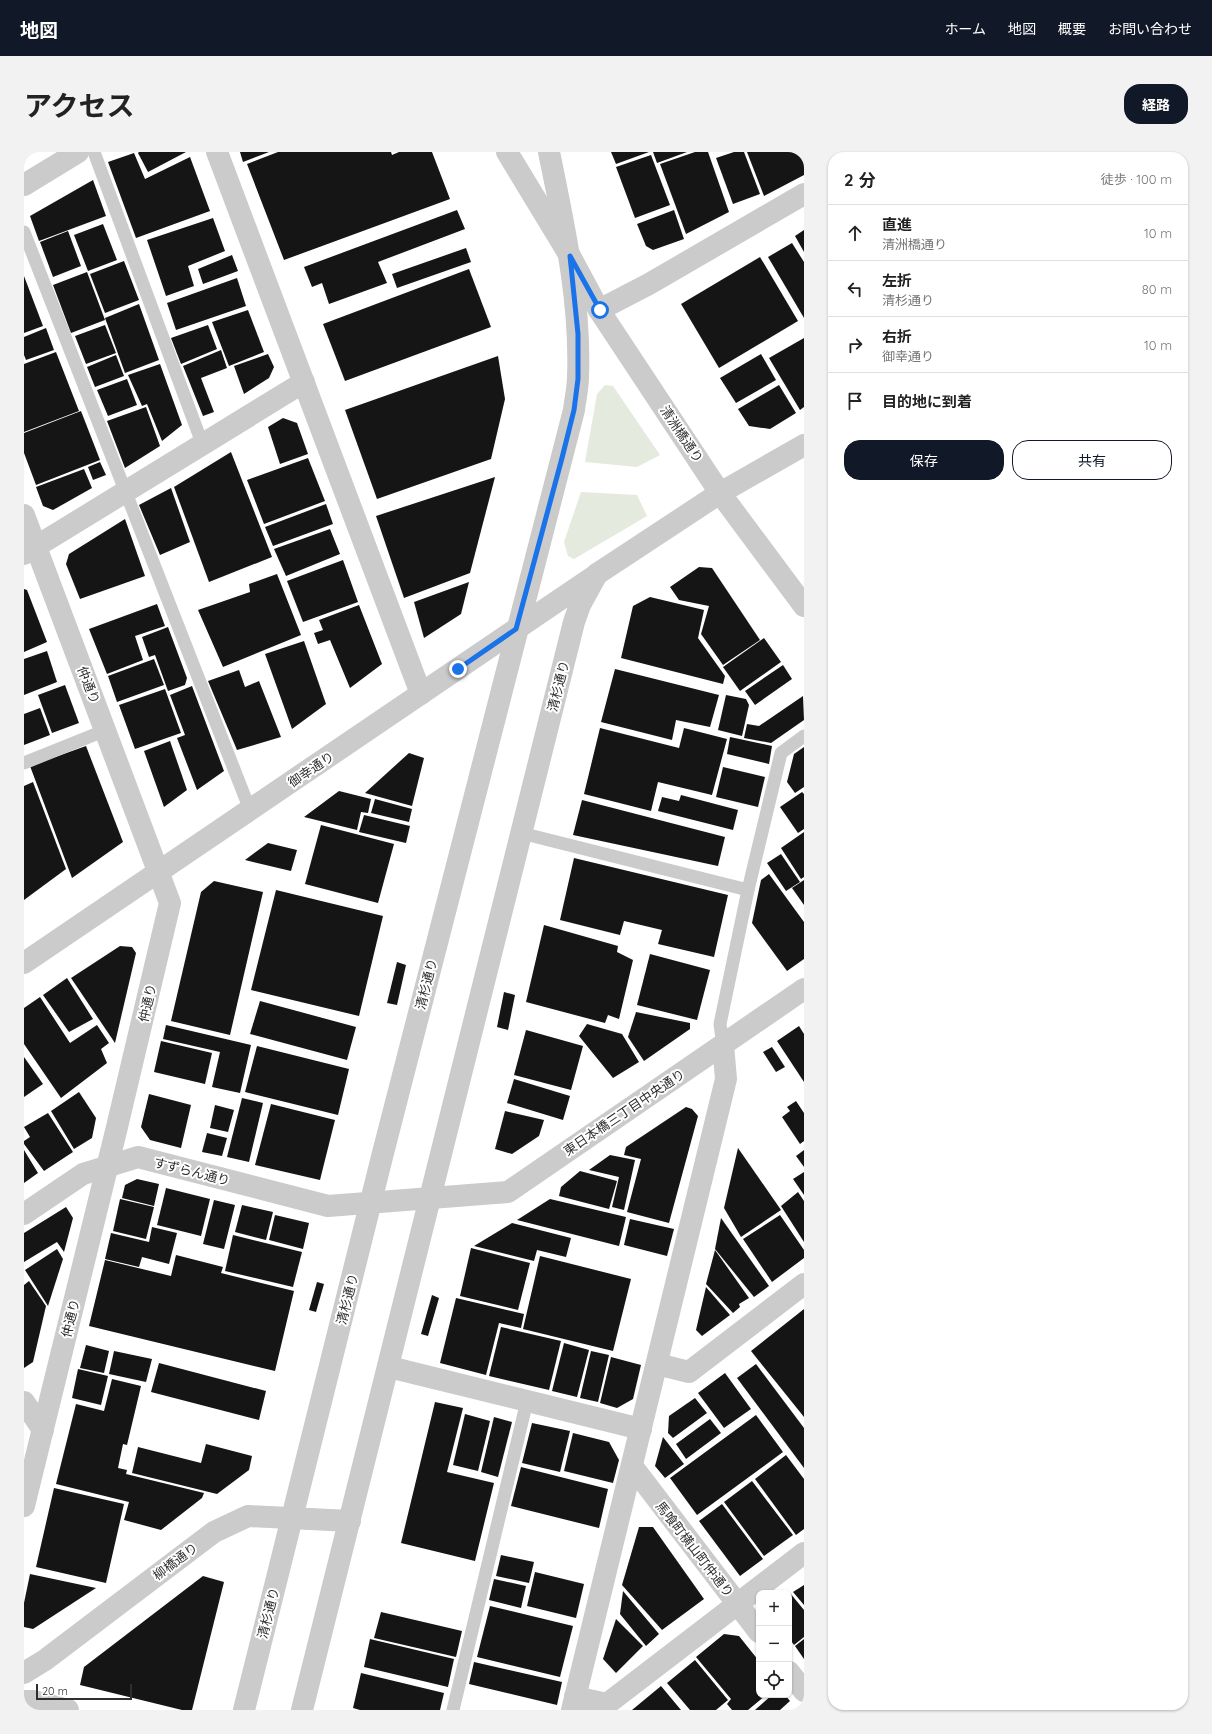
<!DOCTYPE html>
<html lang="ja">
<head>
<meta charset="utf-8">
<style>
  :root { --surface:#fff; --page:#f2f2f2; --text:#222; --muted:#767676; --line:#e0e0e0; --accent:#111827 }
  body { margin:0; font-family:Quicksand,"Noto Sans JP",sans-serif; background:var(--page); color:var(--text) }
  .controls { position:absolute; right:12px; bottom:12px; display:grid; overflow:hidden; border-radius:8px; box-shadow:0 1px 3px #0004 }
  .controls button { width:36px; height:36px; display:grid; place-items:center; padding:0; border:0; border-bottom:1px solid var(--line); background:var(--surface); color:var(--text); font:20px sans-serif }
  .scale { position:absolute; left:12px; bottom:10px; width:96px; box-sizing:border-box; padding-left:4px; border:2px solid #2e2e2e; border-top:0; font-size:11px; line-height:14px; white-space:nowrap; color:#2e2e2e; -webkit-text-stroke:3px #fff; paint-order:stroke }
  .stop { position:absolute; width:12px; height:12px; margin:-9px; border:3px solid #1a73e8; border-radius:50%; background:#fff }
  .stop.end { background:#1a73e8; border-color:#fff; box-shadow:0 1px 4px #0008 }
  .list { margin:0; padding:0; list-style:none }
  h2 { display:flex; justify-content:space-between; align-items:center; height:52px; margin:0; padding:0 16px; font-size:17px }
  h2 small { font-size:13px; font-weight:400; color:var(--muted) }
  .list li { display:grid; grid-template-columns:26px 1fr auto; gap:12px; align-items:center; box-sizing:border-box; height:56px; padding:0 16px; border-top:1px solid var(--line) }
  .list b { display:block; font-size:15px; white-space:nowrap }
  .list p { margin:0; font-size:13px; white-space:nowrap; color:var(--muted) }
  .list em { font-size:13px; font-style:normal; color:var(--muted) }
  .actions { display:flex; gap:8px; padding:12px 16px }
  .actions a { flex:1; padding:9px 0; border:1px solid var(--accent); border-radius:16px; text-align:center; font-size:14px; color:var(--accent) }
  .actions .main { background:var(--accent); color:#fff }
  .icon { flex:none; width:22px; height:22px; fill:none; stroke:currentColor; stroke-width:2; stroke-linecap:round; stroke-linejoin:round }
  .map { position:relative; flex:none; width:780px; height:1558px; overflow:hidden; border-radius:16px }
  header { display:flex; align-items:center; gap:24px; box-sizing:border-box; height:56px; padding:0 20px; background:var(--accent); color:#fff }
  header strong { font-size:19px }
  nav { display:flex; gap:22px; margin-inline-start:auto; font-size:14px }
  .intro { display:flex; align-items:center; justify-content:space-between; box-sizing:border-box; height:96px; padding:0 24px }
  h1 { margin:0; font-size:28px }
  .button { padding:10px 18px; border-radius:16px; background:var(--accent); color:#fff; font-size:14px; font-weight:700 }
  main { display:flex; gap:24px; padding:0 24px }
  aside { flex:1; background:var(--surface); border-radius:16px; box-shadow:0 1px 3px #0004 }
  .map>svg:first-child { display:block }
  .green { fill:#e4eadd }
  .building { fill:#151515 }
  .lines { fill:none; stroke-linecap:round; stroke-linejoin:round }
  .service { stroke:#cbcbcb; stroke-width:13 }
  .minor { stroke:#cbcbcb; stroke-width:22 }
  .tertiary { stroke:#cbcbcb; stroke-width:22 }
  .route { stroke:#1a73e8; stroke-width:5 }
  .labels { text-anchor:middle; stroke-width:4; stroke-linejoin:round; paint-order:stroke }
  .street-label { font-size:13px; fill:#2e2e2e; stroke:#fff }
</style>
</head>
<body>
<header>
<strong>地図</strong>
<nav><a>ホーム</a><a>地図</a><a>概要</a><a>お問い合わせ</a></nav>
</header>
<div class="intro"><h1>アクセス</h1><a class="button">経路</a></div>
<main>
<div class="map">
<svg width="780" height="1558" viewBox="0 0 780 1558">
  <rect width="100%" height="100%" fill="#fff"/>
  <g class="green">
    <polygon points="581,233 589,234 636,303 613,315 561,310 573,242"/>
    <polygon points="557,340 613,343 623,364 550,407 544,404 540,390"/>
  </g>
  <g class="building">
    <polygon points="162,0 124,20 114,1 115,0"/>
    <polygon points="216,0 245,0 219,10"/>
    <polygon points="254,0 367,0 368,3 375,0 408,0 426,47 260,108 223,12"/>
    <polygon points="587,0 625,0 592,12"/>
    <polygon points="629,0 663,0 633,11"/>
    <polygon points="671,0 684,0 705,60 662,82 636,12"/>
    <polygon points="710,0 720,0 736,42 709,52 692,6"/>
    <polygon points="723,0 780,0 780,23 740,44"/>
    <polygon points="110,1 121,27 166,5 186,59 112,86 84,10"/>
    <polygon points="627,3 646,53 611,66 592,15"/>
    <polygon points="69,28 82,64 15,89 6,64"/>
    <polygon points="433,58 441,77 354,110 363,131 305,152 298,131 288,135 280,115"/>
    <polygon points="650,58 660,87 629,98 622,94 613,72"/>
    <polygon points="189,66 201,99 164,114 170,134 142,144 123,88"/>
    <polygon points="79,72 93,108 64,119 50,83"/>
    <polygon points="780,78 780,100 771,84"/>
    <polygon points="44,79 57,114 29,125 16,90"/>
    <polygon points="768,91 780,110 780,166 744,105"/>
    <polygon points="442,96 447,110 373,136 368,122"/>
    <polygon points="208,103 214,119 179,132 174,117"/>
    <polygon points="736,105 774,169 695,216 657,152"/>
    <polygon points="100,109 115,148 81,161 66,122"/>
    <polygon points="445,117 467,175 321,229 299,172"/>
    <polygon points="63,120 81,168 47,181 29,133"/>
    <polygon points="0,124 19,174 0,181"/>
    <polygon points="213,126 222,154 152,178 143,151"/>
    <polygon points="115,152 135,208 101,221 81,166"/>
    <polygon points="224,158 240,200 205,214 188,170"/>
    <polygon points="81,173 92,201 62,212 51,184"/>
    <polygon points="184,173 193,197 157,212 147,186"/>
    <polygon points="22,176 30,198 2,208 0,203 0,185"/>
    <polygon points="780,186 780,255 776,258 745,206"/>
    <polygon points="197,198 203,216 177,226 190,260 179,264 159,214"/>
    <polygon points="32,200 55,259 0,280 0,212"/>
    <polygon points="244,202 250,215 245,226 220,242 210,214"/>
    <polygon points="737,202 752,228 712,251 696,226"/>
    <polygon points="92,203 100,224 71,235 63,215"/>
    <polygon points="474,204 481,247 467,307 353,347 321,258"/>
    <polygon points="136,212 158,273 138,289 123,252 118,254 104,223"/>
    <polygon points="103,227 113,253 84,264 73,238"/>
    <polygon points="755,233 772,261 746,277 725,274 714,257"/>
    <polygon points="122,255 136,294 101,316 83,269"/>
    <polygon points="57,259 76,308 12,333 0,301 0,281"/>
    <polygon points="259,266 273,271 284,302 256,312 244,275"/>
    <polygon points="207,300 248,405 185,430 150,335"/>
    <polygon points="284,306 301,349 240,372 223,328"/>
    <polygon points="76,310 82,323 69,328 64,315"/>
    <polygon points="60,317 68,336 29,358 19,354 12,335"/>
    <polygon points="471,325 446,421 380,446 352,364"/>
    <polygon points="147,336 166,390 136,403 115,353"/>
    <polygon points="302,352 309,372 249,394 241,375"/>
    <polygon points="101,367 121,424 56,447 42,412 45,402"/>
    <polygon points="306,377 316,402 262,424 250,397"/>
    <polygon points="319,408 334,450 279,470 263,429"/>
    <polygon points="675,415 688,416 736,488 699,513 677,482 685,454 655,448 646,435"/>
    <polygon points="253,422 277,483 199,515 174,458 226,440 225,432"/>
    <polygon points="445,430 437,462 400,486 390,450"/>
    <polygon points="0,437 3,438 23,490 0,500"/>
    <polygon points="626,445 680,458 674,486 701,524 699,532 597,506 609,454"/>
    <polygon points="133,452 141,474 111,484 119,508 83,522 65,477"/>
    <polygon points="335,453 358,512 326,536 306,488 294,492 290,481 299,478 295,468"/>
    <polygon points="144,475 163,526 161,533 144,539 131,503 125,505 118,485"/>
    <polygon points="740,486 757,510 716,539 699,515"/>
    <polygon points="280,489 302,552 268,577 241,502"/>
    <polygon points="23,499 33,530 0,543 0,507"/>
    <polygon points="130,507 140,533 93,550 84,524"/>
    <polygon points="759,513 768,527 731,553 721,539"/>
    <polygon points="591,517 695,543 686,575 652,568 648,588 577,570"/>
    <polygon points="215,518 221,535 235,529 257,585 213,598 184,529"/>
    <polygon points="41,533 55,571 28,581 14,543"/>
    <polygon points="168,534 200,619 173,638 153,586 161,583 146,543"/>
    <polygon points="141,537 157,581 111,597 95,553"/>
    <polygon points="702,543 722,547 725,553 718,584 694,578"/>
    <polygon points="779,544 780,568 747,591 720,586 723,572 735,574"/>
    <polygon points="16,556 26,583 0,593 0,562"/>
    <polygon points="576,576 655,596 660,576 703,587 688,643 634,630 627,659 560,642"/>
    <polygon points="706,585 748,594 745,612 703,602"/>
    <polygon points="146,589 163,638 140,655 120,599"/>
    <polygon points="62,594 99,690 48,726 6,614"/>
    <polygon points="780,595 780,635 771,641 763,630 770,602"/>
    <polygon points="385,601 400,606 388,654 341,641"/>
    <polygon points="699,615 741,625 734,655 692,645"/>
    <polygon points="9,630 42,717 0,748 0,634"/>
    <polygon points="315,639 347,647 344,661 337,660 333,678 280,665"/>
    <polygon points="778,640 780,642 780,677 774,681 756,655"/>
    <polygon points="657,643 714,658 709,678 634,659 638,645 655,649"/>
    <polygon points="351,647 388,657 385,670 347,661"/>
    <polygon points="558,648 701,685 694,714 549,683"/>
    <polygon points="340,663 386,674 382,691 335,680"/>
    <polygon points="297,673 370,692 354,751 281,732"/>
    <polygon points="780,680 780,725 777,727 757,696"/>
    <polygon points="244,691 273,698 267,719 221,708"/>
    <polygon points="757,702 776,730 762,739 743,711"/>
    <polygon points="550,706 704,743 690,805 634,792 638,778 600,769 596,783 536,768"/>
    <polygon points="745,722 780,770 780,807 763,819 728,771 737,728"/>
    <polygon points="780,728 780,753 768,736"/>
    <polygon points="190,729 239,740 206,883 147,869 177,740"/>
    <polygon points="252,738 359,764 335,864 227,838"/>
    <polygon points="520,773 594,794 593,800 609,808 595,867 584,863 581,871 502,850"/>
    <polygon points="96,794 108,795 112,801 91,891 47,826"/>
    <polygon points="626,802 686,818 673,868 613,853"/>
    <polygon points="373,810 382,813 373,853 363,851"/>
    <polygon points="43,826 69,867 45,880 19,843"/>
    <polygon points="480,840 491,843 484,878 473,875"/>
    <polygon points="16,845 46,891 73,873 85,891 77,897 83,911 37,946 0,892 0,856"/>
    <polygon points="236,849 332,875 323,908 226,882"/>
    <polygon points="612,860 666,871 666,877 620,909 604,885"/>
    <polygon points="563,872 598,882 615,910 589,926 555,884"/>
    <polygon points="142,873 227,893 216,941 188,935 196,900 139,887"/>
    <polygon points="775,874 780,882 780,930 753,889"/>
    <polygon points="502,878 559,894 547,938 490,923"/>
    <polygon points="137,889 188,901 181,932 130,920"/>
    <polygon points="233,894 325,917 314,963 221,940"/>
    <polygon points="748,895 761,915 752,920 739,900"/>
    <polygon points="0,905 19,932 0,945"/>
    <polygon points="490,927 546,944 539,968 483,951"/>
    <polygon points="55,940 72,966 68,986 50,997 27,959"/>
    <polygon points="125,942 167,953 157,996 126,988 117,975"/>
    <polygon points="218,946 239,951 225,1010 203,1005"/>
    <polygon points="772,949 780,961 780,989 776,992 758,965 766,959 763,955"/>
    <polygon points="247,952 311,968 296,1028 231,1013"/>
    <polygon points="191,953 210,958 204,980 186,976"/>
    <polygon points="662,955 668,957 674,964 645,1071 603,1060 617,1007 600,1003 602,995"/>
    <polygon points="481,959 520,968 515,984 488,1002 471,997"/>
    <polygon points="24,961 49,1000 20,1019 0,992 0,989 6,985 0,975"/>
    <polygon points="183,981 203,986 198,1004 178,1000"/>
    <polygon points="714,996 757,1058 717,1085 700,1056"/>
    <polygon points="0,998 14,1021 0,1031"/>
    <polygon points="780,998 780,1015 772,1004"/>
    <polygon points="586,1003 611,1008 600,1058 588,1055 595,1025 565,1018"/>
    <polygon points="556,1019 593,1029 585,1057 535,1044 537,1035"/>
    <polygon points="780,1020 780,1043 769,1027"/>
    <polygon points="113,1027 135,1032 130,1054 98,1046 101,1033"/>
    <polygon points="142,1036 186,1047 177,1084 133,1073"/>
    <polygon points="774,1040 780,1049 780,1090 757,1054"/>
    <polygon points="96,1047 130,1055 122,1087 89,1079"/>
    <polygon points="526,1047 602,1065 595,1094 493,1068"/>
    <polygon points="190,1048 211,1053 200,1097 179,1092"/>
    <polygon points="218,1053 249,1060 242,1088 211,1080"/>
    <polygon points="42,1055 49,1066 40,1100 33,1090 0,1110 0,1081"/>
    <polygon points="251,1063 285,1071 279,1097 245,1088"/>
    <polygon points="756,1063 780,1098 780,1106 748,1130 719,1087"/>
    <polygon points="697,1066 745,1134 730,1145 691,1097"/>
    <polygon points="606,1067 650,1077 643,1104 600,1093"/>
    <polygon points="488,1071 547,1086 542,1105 513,1098 510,1109 450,1094"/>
    <polygon points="128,1075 153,1081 145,1112 118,1105 115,1115 81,1107 87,1081 125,1090"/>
    <polygon points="209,1083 278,1100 269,1135 201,1119"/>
    <polygon points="447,1096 506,1111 494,1158 436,1144"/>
    <polygon points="33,1097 39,1107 24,1154 1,1118"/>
    <polygon points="691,1098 725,1146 715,1152 716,1155 709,1161 682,1132"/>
    <polygon points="152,1103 199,1115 197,1121 270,1139 251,1219 65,1174 81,1108 147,1124"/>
    <polygon points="516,1104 607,1127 589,1199 499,1177"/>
    <polygon points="5,1129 22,1154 9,1210 0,1216 0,1133"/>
    <polygon points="293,1130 300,1132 292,1160 285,1158"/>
    <polygon points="682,1135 706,1163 678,1184 672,1178"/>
    <polygon points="408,1143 415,1146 404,1184 397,1182"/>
    <polygon points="432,1146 500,1162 497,1176 475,1171 462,1223 416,1211"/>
    <polygon points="780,1157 780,1265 727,1199"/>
    <polygon points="477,1175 537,1189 525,1238 465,1224"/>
    <polygon points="540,1191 565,1198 553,1245 528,1239"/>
    <polygon points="62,1193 85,1199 80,1221 56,1216"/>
    <polygon points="90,1199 128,1207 122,1230 85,1222"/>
    <polygon points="567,1199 585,1203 574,1250 556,1246"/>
    <polygon points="587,1205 617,1213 609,1247 593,1256 576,1251"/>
    <polygon points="135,1211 242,1239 235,1268 127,1240"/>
    <polygon points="732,1212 780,1276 780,1316 713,1226"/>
    <polygon points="54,1217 84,1224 77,1253 48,1246"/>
    <polygon points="701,1221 727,1257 700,1276 674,1241"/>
    <polygon points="88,1227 117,1234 103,1293 99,1292 94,1316 103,1318 102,1322 180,1341 178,1346 137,1378 100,1368 105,1350 32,1332 52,1252 80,1259"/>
    <polygon points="671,1246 683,1261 649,1286 644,1281 645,1264"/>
    <polygon points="411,1250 439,1256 423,1320 470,1331 451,1409 377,1391"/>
    <polygon points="441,1262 466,1269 454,1319 429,1313"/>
    <polygon points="732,1263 759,1300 673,1363 646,1326"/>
    <polygon points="470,1265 488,1270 474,1325 457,1320"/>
    <polygon points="686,1267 697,1281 662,1307 652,1292"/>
    <polygon points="508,1271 546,1279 536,1320 498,1311"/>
    <polygon points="549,1281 585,1290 595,1308 589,1331 540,1319"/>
    <polygon points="639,1285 660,1312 641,1326 631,1314"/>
    <polygon points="182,1292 228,1304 225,1318 193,1342 108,1321 114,1295 177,1311"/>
    <polygon points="762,1303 780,1327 780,1377 772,1383 731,1327"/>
    <polygon points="497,1315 584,1337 575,1376 487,1354"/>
    <polygon points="728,1329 769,1383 740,1404 700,1350"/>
    <polygon points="30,1336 100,1352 82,1431 12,1415"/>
    <polygon points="698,1352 739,1407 716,1424 675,1369"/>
    <polygon points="615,1375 629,1375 680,1447 638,1478 598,1433"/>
    <polygon points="477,1403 510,1410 505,1431 472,1424"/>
    <polygon points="511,1420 560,1432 552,1466 503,1454"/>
    <polygon points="6,1422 72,1436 9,1477 0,1475 0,1451"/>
    <polygon points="179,1424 200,1430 168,1558 158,1558 56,1533 60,1515"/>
    <polygon points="470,1427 502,1434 497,1456 465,1448"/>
    <polygon points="780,1433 780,1453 769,1440"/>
    <polygon points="599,1439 635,1482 622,1494 596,1462"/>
    <polygon points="766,1441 780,1458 780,1485 770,1493 765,1486 765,1442"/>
    <polygon points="466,1454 549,1474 536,1525 453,1505"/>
    <polygon points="357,1460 438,1479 432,1505 350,1486"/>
    <polygon points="592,1467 619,1494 592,1521 579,1507"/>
    <polygon points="700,1482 715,1484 735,1509 735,1543 742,1543 724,1558 708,1558 703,1552 707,1547 672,1505"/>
    <polygon points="346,1487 430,1507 424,1535 340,1515"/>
    <polygon points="780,1487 780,1507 771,1494"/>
    <polygon points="671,1508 704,1548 692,1558 666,1558 643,1531"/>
    <polygon points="450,1510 538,1530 533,1553 445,1532"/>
    <polygon points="337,1521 420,1541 416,1558 336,1558 329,1556"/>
    <polygon points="637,1534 657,1558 608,1558"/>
    <polygon points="748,1543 761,1543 766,1549 756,1558 731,1558"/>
  </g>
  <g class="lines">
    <g class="service">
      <polyline points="70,0 178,291"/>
      <polyline points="0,80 226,658"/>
      <polyline points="0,611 82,578"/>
      <polyline points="497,681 724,738"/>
      <polyline points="699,893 696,872 724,738 757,601 780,584"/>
      <polyline points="429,1558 503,1249"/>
    </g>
    <g class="minor">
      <polyline points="193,0 397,542"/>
      <polyline points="0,33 54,0"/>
      <polyline points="575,158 625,132 780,42"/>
      <polyline points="0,363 146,751 93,975 0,1354"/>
      <polyline points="0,402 280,230"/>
      <polyline points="573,422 696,341 780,293"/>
      <polyline points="0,1062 59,1022 114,1005 304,1054 484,1040 780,837"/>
      <polyline points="633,1212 665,1220 780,1132"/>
      <polyline points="365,1215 617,1277"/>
      <polyline points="0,1250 19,1278"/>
      <polyline points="608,1314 735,1480"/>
      <polyline points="765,1520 780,1539"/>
      <polyline points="0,1521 21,1508 190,1380 224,1364 326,1369"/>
      <polyline points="551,1545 583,1552 780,1401"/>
      <polyline points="0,1549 9,1549 44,1558"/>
      <polyline points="548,1558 702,927 699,893"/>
    </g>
    <g class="tertiary">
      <polyline points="483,0 546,104 575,158 696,341 780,454"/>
      <polyline points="0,811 569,425"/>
      <path d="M220,1558l139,-557 191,-743c1,-10 4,-22 4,-33 3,-76 -14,-151 -29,-225"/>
      <polyline points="278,1558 550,470 556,453 573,422"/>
    </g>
  </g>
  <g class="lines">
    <polyline class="route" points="434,517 492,477 538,306 550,258 554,227 554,182 546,104 576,158"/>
  </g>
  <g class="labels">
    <g class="street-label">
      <text transform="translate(658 282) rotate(56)" y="5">清洲橋通り</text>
      <text transform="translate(65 533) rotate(69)" y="5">仲通り</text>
      <text transform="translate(534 534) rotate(-76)" y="5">清杉通り</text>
      <text transform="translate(287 617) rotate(-34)" y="5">御幸通り</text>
      <text transform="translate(402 832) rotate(-76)" y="5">清杉通り</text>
      <text transform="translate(123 851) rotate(-77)" y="5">仲通り</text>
      <text transform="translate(600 960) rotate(-34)" y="5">東日本橋三丁目中央通り</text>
      <text transform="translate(168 1019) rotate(14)" y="5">すずらん通り</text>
      <text transform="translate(323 1147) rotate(-76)" y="5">清杉通り</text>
      <text transform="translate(46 1166) rotate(-76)" y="5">仲通り</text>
      <text transform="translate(671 1397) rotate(52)" y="5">馬喰町横山町仲通り</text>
      <text transform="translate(151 1409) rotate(-37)" y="5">柳橋通り</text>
      <text transform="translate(244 1461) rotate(-76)" y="5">清杉通り</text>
    </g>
  </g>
</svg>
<div class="controls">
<button>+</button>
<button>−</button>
<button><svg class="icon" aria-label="locate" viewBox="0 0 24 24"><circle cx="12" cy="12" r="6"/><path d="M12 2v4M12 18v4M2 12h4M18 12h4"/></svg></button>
</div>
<div class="scale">20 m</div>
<div class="stop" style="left:576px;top:158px"></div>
<div class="stop end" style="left:434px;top:517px"></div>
</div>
<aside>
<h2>2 分<small>徒歩 · 100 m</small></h2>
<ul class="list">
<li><svg class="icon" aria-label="ahead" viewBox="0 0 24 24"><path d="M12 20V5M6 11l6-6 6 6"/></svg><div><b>直進</b><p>清洲橋通り</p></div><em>10 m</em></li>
<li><svg class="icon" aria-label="left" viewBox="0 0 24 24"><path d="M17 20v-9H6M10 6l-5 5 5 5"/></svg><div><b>左折</b><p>清杉通り</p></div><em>80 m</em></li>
<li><svg class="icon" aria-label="right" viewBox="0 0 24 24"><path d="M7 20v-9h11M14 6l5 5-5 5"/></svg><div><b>右折</b><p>御幸通り</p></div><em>10 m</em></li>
<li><svg class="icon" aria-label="arrive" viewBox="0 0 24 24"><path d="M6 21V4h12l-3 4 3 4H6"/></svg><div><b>目的地に到着</b></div></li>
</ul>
<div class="actions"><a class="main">保存</a><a>共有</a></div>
</aside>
</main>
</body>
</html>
